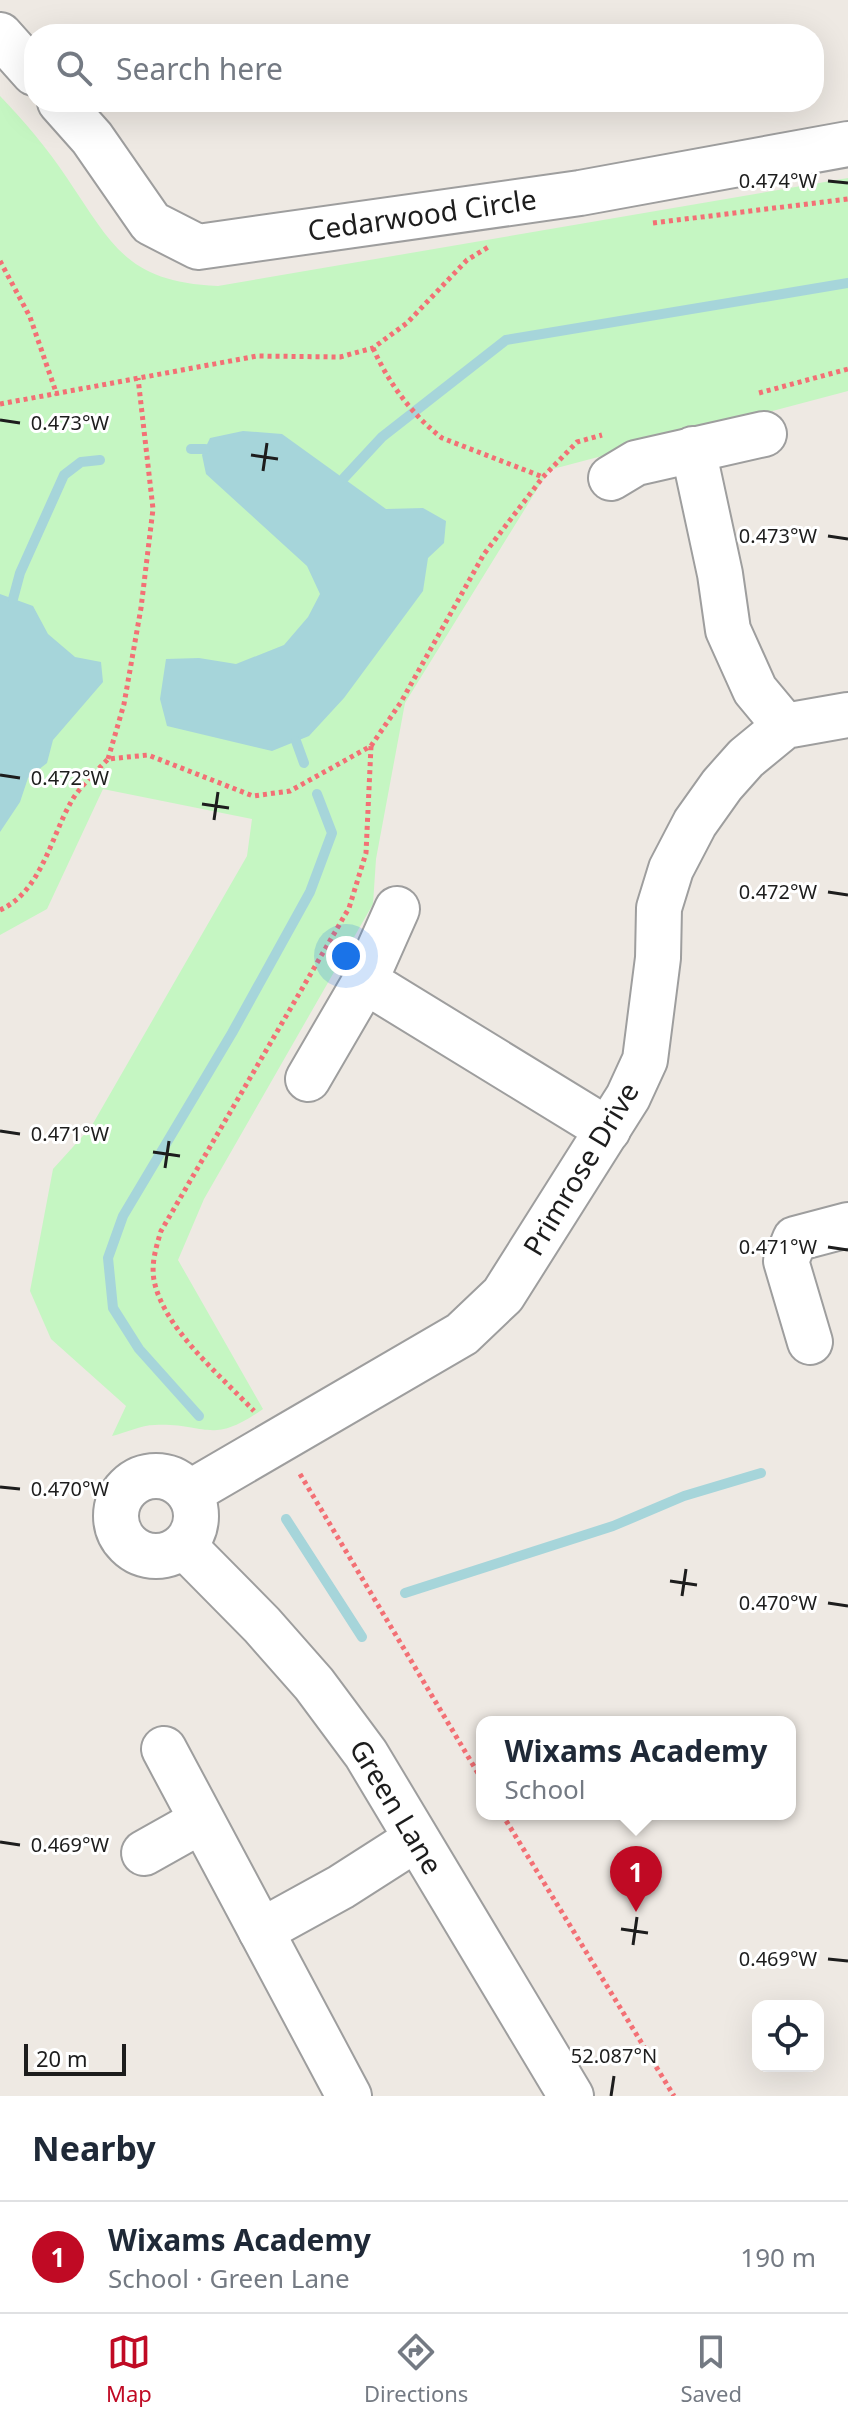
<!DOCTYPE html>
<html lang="en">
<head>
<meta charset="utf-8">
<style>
  :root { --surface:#fff; --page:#f2f2f3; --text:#1f2937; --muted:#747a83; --line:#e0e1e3; --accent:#c00a24 }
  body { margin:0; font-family:"Noto Sans",sans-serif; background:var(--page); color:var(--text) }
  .controls { position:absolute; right:24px; bottom:24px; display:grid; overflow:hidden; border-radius:16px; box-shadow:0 8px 32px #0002 }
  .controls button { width:72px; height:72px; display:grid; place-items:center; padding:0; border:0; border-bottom:2px solid var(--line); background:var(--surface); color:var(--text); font:40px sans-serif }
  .scale { position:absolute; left:24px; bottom:20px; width:102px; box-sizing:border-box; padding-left:8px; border:4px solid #1d1d1d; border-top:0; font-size:22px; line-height:28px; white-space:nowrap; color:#1d1d1d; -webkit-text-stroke:6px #fff; paint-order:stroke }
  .you { position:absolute; left:346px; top:956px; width:28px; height:28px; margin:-20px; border:6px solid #fff; border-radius:50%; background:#1a73e8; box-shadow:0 0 0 12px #1a73e833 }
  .badge { display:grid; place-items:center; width:52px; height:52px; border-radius:50%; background:var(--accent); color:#fff; font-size:26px; font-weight:700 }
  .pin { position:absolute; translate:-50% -66px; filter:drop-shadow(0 2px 4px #0008) }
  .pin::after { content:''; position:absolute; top:42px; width:28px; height:24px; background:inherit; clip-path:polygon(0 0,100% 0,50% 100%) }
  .popup { position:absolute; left:476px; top:1716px; width:320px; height:104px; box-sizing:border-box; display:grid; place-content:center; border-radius:16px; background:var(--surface); filter:drop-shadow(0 2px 6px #0005); font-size:26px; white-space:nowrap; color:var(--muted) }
  .popup b { font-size:30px; color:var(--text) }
  .popup::after { content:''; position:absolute; left:50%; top:100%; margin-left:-16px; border:16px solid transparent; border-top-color:var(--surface) }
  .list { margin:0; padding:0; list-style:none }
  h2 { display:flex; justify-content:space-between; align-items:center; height:104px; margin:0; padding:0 32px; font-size:34px }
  h2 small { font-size:26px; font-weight:400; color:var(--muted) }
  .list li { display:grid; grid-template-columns:52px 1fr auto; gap:24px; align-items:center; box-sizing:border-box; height:112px; padding:0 32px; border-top:2px solid var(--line) }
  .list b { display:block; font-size:30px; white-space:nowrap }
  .list p { margin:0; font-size:26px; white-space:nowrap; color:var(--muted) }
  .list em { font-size:26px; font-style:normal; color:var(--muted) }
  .icon { flex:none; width:44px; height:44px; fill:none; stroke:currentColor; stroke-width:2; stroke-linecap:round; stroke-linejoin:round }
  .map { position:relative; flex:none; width:848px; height:2096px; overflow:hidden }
  .search { position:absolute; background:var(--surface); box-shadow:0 8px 32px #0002; left:24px; right:24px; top:24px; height:88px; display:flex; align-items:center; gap:20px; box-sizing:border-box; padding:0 28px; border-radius:32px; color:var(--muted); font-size:30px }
  .sheet { height:216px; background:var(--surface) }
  nav { display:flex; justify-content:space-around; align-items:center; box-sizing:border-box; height:112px; border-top:2px solid var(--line); background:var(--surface); font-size:22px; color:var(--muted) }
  nav a { display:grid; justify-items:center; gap:4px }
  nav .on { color:var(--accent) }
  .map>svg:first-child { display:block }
  .park { fill:#c5f6c2 }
  .water { fill:#a6d5da }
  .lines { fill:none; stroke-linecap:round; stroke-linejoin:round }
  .stream { stroke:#a6d5da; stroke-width:10 }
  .minor-casing { stroke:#9e9e9e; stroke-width:48 }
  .path { stroke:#f37075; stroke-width:5; stroke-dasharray:4 4; stroke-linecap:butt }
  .minor { stroke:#fff; stroke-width:44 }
  .ticks { fill:none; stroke:#1d1d1d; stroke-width:3 }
  .labels { text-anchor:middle; stroke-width:6; stroke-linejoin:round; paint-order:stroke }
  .street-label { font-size:28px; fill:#1d1d1d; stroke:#fff }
  .ticks-label { font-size:20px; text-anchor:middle; fill:#1d1d1d; stroke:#fff; stroke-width:6; stroke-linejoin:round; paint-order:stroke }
</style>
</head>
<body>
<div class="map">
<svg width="848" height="2096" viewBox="0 0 848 2096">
  <rect width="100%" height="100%" fill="#eee9e3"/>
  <path class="park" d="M0,96c24,25 48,53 67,82 46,68 60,104 151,108l630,-108v213l-299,79 -144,233 -29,156 -3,45 -169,295 -26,61 85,149c-53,37 -55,14 -108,16 -14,0 -30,8 -43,11l14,-30 -75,-67 -21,-48 23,-122 38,-42 156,-271 5,-37 -149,-30 -56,120 -47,26z"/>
  <g class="water">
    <polygon points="243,431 282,434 386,509 423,508 446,521 444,543 428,558 423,591 344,698 309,736 272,751 167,726 160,699 166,659 199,658 236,664 284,645 308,617 320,594 307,566 206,474 202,455 210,438"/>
    <polygon points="0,594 33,606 48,634 75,657 101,662 103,682 53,740 47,763 28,778 20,802 0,832"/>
  </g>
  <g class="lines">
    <g class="stream">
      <polyline points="191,449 205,449"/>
      <polyline points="344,478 382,437 506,340 848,283"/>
      <polyline points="13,599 20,573 64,475 81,462 100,460"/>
      <polyline points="296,741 304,763"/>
      <polyline points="199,1416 139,1349 113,1308 108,1258 123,1216 232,1033 310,892 332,833 317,794"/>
      <polyline points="286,1519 362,1637"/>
      <polyline points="405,1593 613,1526 684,1496 761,1473"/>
    </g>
    <g class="minor-casing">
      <g id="minor">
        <polyline points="0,35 34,73"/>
        <polyline points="60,102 92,138 151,223 198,247 580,193 848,144"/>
        <polyline points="693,449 720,574 728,630 755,690 785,726"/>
        <polyline points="611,478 636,463 764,434"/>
        <polyline points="365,981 608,1130"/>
        <polyline points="308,1079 365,981 397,909"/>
        <polyline points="810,1342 786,1261 795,1239 848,1225"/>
        <circle cx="156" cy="1516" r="40"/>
        <polyline points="189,1493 462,1334 503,1295 628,1097 645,1060 658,958 659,908 671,869 695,823 722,785 746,758 785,726 848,715"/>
        <polyline points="184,1546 262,1625 314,1684 366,1754 571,2096"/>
        <polyline points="164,1749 349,2096"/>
        <polyline points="144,1853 201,1821"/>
        <polyline points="261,1931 341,1887 416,1839"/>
      </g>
    </g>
    <g class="path">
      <polyline points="653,223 848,199"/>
      <polyline points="0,261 30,317 57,395"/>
      <path d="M373,348c15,34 39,67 69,90l101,39"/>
      <polyline points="759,393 848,369"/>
      <polyline points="0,404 257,356 340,357 373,348 407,323 467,260 490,246"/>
      <polyline points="371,746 401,702 484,554 543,477 577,442 602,435"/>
      <polyline points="108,759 124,704 141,608 153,509 138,378"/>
      <path d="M0,910c41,-18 51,-73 71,-108 9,-16 25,-30 37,-43l40,-4 105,41 37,-5 81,-45 -5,107 -17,55 -188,323c-5,16 -10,33 -7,49 9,48 67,96 100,131"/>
      <polyline points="300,1474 482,1780"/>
      <polyline points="502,1814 674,2096"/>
    </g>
    <use href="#minor" class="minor"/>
  </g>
  <path class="ticks" d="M828,181l20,2M0,420l20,3M251,455l27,4M263,471l4,-28M828,536l20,3M0,775l20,3M202,804l27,4M214,820l4,-28M828,892l20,3M0,1131l20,3M153,1152l27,4M165,1168l4,-27M828,1247l20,3M0,1487l20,2M670,1581l27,4M682,1596l4,-27M828,1603l20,3M0,1842l20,3M621,1929l27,4M633,1945l4,-28M828,1959l20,2M611,2096l3,-20"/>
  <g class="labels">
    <g class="street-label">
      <text transform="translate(422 215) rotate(-8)" y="10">Cedarwood Circle</text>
      <text transform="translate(581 1169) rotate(-59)" y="10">Primrose Drive</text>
      <text transform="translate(396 1807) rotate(59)" y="10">Green Lane</text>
    </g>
  </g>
  <g class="ticks-label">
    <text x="778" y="188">0.474°W</text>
    <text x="70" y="430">0.473°W</text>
    <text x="778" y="543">0.473°W</text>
    <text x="70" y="785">0.472°W</text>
    <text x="778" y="899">0.472°W</text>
    <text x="70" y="1141">0.471°W</text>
    <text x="778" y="1254">0.471°W</text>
    <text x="70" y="1496">0.470°W</text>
    <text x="778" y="1610">0.470°W</text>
    <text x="70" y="1852">0.469°W</text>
    <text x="778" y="1966">0.469°W</text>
    <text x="614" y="2063">52.087°N</text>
  </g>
</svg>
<div class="controls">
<button><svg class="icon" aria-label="locate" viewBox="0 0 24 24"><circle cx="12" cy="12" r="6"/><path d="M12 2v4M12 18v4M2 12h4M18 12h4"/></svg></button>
</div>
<div class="scale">20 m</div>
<div class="you"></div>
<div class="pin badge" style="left:636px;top:1912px">1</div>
<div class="popup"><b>Wixams Academy</b>School</div>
<div class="search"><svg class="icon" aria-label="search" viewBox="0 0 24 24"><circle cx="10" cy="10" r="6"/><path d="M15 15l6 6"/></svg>Search here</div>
</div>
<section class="sheet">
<h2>Nearby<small></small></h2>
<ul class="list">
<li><span class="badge">1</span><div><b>Wixams Academy</b><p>School · Green Lane</p></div><em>190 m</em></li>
</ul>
</section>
<nav>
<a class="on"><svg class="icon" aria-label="map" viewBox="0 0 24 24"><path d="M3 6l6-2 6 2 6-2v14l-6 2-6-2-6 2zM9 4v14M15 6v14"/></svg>Map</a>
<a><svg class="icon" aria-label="directions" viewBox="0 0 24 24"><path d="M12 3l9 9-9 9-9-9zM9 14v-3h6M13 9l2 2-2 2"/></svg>Directions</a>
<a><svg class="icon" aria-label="saved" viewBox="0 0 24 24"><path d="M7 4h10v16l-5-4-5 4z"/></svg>Saved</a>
</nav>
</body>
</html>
